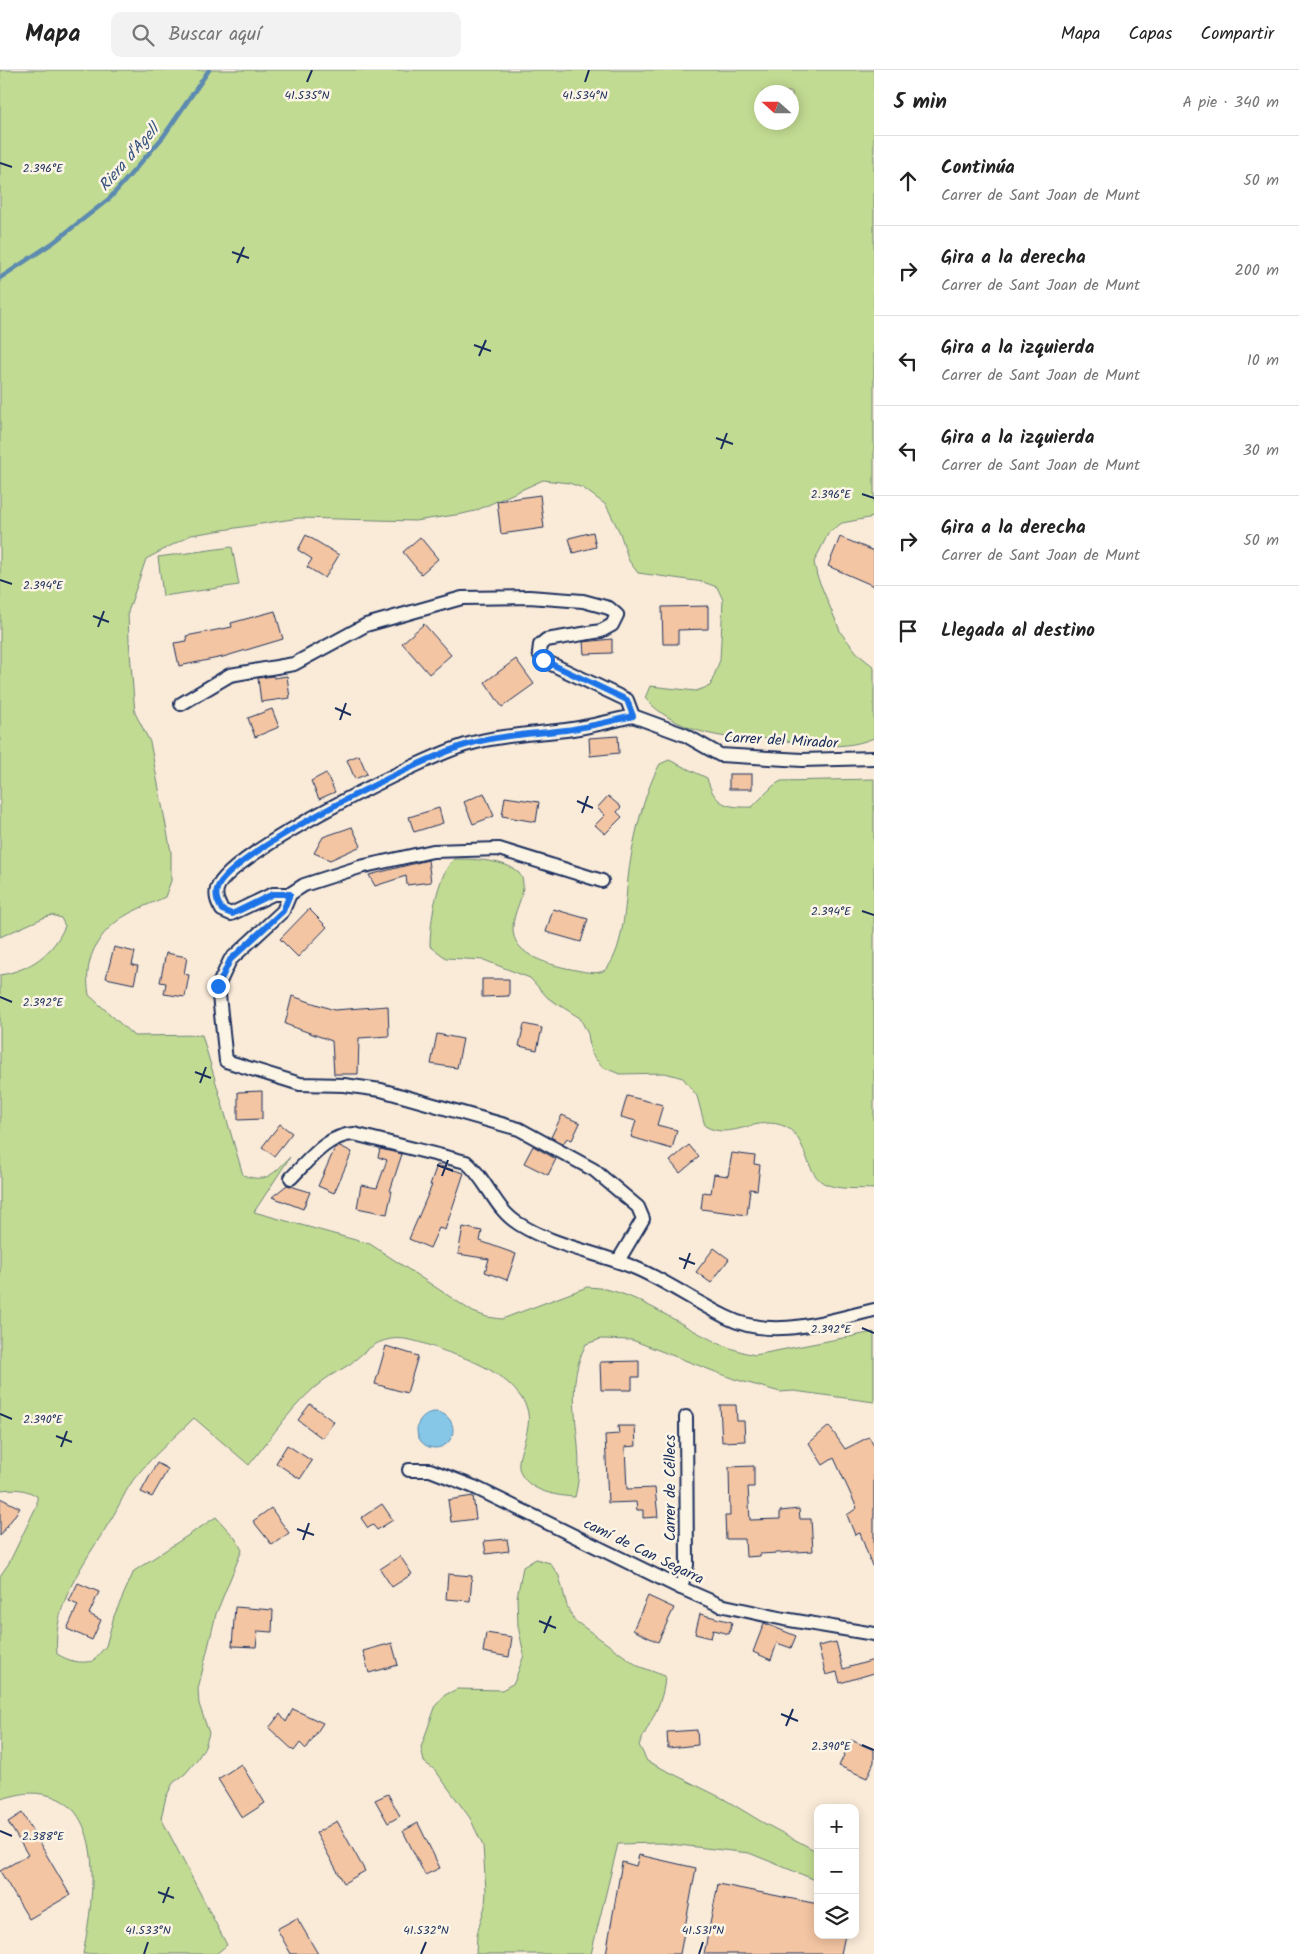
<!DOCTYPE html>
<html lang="es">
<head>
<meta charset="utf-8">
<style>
  :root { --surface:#fff; --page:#f2f2f2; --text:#222; --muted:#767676; --line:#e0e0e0 }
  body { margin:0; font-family:Kalam,sans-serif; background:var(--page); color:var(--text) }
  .controls { position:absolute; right:15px; bottom:15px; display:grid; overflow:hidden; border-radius:10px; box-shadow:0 2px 12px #0003 }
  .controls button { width:45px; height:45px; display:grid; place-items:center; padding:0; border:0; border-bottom:1px solid var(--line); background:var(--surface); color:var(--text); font:25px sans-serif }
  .compass { position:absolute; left:754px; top:15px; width:45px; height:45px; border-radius:50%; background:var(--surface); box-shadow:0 2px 12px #0003; rotate:291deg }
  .stop { position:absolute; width:15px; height:15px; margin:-11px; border:4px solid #1a73e8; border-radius:50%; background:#fff }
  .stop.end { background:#1a73e8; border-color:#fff; box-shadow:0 1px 5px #0008 }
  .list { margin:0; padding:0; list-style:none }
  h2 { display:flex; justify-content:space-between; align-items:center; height:65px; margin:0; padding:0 20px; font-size:21px }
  h2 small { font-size:16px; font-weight:400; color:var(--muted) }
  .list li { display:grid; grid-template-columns:32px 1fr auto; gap:15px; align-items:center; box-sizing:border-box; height:90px; padding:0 20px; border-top:1px solid var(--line) }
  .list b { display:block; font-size:19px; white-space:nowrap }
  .list p { margin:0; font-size:16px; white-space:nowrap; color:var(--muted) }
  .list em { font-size:16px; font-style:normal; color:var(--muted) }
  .icon { flex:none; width:28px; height:28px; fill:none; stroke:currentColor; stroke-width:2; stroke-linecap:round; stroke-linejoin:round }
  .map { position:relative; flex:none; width:874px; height:1884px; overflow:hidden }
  header { display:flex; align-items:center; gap:30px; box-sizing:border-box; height:70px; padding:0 25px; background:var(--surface); border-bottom:1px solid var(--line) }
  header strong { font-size:24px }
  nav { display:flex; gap:28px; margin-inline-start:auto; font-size:18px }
  .search { width:350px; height:45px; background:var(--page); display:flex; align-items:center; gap:12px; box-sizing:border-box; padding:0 18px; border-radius:10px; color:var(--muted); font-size:19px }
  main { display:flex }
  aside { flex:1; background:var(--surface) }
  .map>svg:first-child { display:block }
  .green { fill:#c2db92; stroke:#6e8578; fill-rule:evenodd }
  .water { fill:#86c7e7; stroke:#5b8ab0 }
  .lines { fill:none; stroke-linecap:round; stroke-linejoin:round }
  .stream { stroke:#5b8ab0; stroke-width:4.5 }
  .building { fill:#f3c5a2; stroke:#1b2f5e }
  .minor-casing { stroke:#1b2f5e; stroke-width:16 }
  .minor { stroke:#fcf5e5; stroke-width:12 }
  .route { stroke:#1a73e8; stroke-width:6 }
  .ticks { fill:none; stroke:#1b2f5e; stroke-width:2 }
  .labels { text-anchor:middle; stroke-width:5; stroke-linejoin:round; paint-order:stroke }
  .street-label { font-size:15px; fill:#1b2f5e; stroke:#fcf5e5 }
  .water-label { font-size:16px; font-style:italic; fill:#365580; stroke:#fcf5e5 }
  .ticks-label { font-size:12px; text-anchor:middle; fill:#1b2f5e; stroke:#fcf5e5; stroke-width:5; stroke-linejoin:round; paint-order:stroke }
</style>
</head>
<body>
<header>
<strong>Mapa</strong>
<div class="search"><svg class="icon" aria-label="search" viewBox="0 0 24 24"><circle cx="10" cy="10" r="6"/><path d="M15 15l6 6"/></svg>Buscar aquí</div>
<nav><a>Mapa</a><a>Capas</a><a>Compartir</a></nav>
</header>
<main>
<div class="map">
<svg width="874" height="1884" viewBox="0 0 874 1884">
  <rect width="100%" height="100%" fill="#faebd8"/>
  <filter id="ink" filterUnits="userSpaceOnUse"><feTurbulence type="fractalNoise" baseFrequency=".02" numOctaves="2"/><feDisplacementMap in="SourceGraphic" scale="10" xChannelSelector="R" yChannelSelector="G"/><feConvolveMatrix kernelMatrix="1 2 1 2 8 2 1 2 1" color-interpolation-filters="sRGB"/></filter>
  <g filter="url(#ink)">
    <g class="green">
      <path d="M0,0h874v447l-32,6 -13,9 -15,30 3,14 24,57 18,22 15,12v71c-39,16 -74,3 -113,0 -11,-1 -23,1 -34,-1 -30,-4 -62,-16 -82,-39l5,-12 46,5 14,-5 10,-26 3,-60 -6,-13 -14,-5 -65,-9 -9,-12 -9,-28 -14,-28 -23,-17 -14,-5 -26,-3 -68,31 -13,3 -47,7 -116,-3 -108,17 -45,24 -18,53 1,28 6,73 15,29 21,110v29l-6,16c-10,5 -19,8 -29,13 -35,16 -54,46 -47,85l45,41 68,-1 41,140c24,9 31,-2 47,-18l-36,55 116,32 103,68 14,5 15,2 85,-32c58,1 108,57 168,68l119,-23v70l-80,-11 -14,1 -46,-13 -102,-39 -31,-1 -15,5c-27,52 3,102 -11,153 -17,-1 -44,-5 -54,-23 -10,-18 18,-46 3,-72 -14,-24 -43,-39 -68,-47 -20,-6 -44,-19 -65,-16 -19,3 -28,15 -41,25 -9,6 -18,10 -26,16 -30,22 -52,57 -75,85l-55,-47c-18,18 -39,36 -57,57 -11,13 -18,32 -27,46 -25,42 -58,81 -53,133 12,7 22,10 36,7l13,-15 8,-30 20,-45 82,-54 19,21 7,12 -26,64 -18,75 1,15 10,29 -4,14 -9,14 -11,13 -12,9 -7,14 -5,21 66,127 -11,9h-133c9,-47 27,-150 -41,-160 -16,-3 -28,2 -42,5v-223l9,-13 28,-58v-9c-13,-8 -23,-7 -37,-6v-515c30,-5 53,-21 65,-49l-4,-8 -9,-3 -9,3 -43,19zM762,22h30v30h-30z"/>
      <polygon points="232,477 239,515 163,526 158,487"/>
      <path d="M669,690l38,18c7,26 19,30 45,29l21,-21 8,-5 93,-2v410c-14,-1 -32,1 -46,-4 -24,-8 -19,-46 -42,-58 -28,-14 -54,15 -81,-1l-8,-30 -14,-18 -18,-5 -45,1 -18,-7 -11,-14 -3,-19 -8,-16 -32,-20 -18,-20 -46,-18 -38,-2 -16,-12c0,-24 7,-71 24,-87 17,0 68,0 69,24 1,15 -10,29 -10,44 -2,30 42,39 63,43 10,2 26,6 32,-3 16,-22 17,-62 20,-88 3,-31 16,-88 32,-115z"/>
      <path d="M536,1489l14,4 9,13 8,30 7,14 64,46 27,10c-1,27 -15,45 -26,69l8,16 77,38 38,23 56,30v29l-69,-28 -88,-10 -43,1 -27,110h-115l1,-20 8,-28 1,-15 -3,-45 -13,-28 -35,-48 -11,-8 -3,-15 15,-42 9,-10 12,-6 45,1 12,-7 10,-28 -6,-29 -1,-29 6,-30z"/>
    </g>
    <circle class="water" cx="435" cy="1360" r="18"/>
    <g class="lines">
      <polyline class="stream" points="0,208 54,172 110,128 163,67 209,0"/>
    </g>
    <g class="building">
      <polygon points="540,425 544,458 501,464 497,431"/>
      <polygon points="593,462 596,477 573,483 569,468"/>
      <polygon points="306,465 339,485 325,508 307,497 312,489 298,480"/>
      <polygon points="420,467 438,489 421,504 403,482"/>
      <polygon points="840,467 874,481 874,516 828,496"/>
      <polygon points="708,536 708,559 678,560 678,574 663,574 662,537"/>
      <polygon points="275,541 283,569 223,587 179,596 174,573 187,571 186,566 232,557 231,553"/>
      <polygon points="424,554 451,585 429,604 402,573"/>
      <polygon points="612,569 612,583 584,584 583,572"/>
      <polygon points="516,589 534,614 502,637 485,612"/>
      <polygon points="273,606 274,608 287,606 290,628 261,632 258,608"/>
      <polygon points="272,639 279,657 255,667 248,648"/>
      <polygon points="618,666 619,683 590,686 589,668"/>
      <polygon points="359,685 367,704 355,709 347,690"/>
      <polygon points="326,703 335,722 319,729 311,711"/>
      <rect x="729" y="704" width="23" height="15"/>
      <polygon points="484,723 494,746 473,754 464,732"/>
      <polygon points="608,726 621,737 617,742 622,747 605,764 595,755 605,745 597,738"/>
      <polygon points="505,727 539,732 536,752 502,746"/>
      <polygon points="439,738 443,753 414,762 409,747"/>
      <polygon points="352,757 361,776 330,790 314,783 323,767"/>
      <polygon points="428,790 431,812 407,815 406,806 375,816 369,805"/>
      <polygon points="309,839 327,857 298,887 280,869"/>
      <polygon points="553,839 588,849 581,872 546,862"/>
      <polygon points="114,877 135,882 132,895 138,896 134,914 106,908"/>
      <polygon points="166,883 187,887 184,904 189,905 185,927 164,924 166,913 160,912"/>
      <polygon points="482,909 509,909 509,926 482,927"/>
      <polygon points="292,926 334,940 388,936 389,966 359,968 358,1004 334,1004 332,971 285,954"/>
      <polygon points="524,954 542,958 537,980 519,976"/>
      <polygon points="437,964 463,969 457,998 431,994"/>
      <polygon points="262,1021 262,1049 238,1050 238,1022"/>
      <polygon points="627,1026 663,1035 657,1055 677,1060 672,1079 631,1067 636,1051 621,1047"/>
      <polygon points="562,1045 580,1053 572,1070 567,1068 563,1074 551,1067"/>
      <polygon points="280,1054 292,1063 274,1086 262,1077"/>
      <polygon points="689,1075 699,1087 680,1103 670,1091"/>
      <polygon points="340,1076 352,1082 334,1123 318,1116 335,1078"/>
      <polygon points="533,1076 556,1089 548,1105 524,1093"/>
      <polygon points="380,1079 402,1084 390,1121 392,1121 387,1144 357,1138 361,1115 377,1118 387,1090 378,1087"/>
      <polygon points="732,1083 755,1086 754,1094 760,1095 757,1120 750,1119 747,1145 701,1139 703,1122 711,1123 714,1104 728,1106"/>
      <polygon points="437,1095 464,1103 445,1160 439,1158 430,1178 409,1169 432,1115 430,1115"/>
      <polygon points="287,1115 310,1122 303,1139 272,1127"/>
      <polygon points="463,1157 482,1161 480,1171 516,1184 507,1210 485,1202 489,1189 458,1184"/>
      <polygon points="714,1178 729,1189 711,1213 696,1202"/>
      <polygon points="386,1276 418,1286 407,1323 375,1314"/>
      <polygon points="639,1291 639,1307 632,1307 632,1320 601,1320 600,1292"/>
      <polygon points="310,1334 334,1352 322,1368 298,1350"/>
      <polygon points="720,1335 736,1335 737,1351 744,1351 745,1371 722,1372"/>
      <polygon points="618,1356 635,1356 636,1376 625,1377 627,1419 655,1418 658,1447 643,1448 643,1440 637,1440 636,1432 608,1433 605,1365 619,1364"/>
      <polygon points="829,1356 845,1379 869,1367 874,1376 874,1496 872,1496 860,1463 855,1465 847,1445 857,1438 834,1388 823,1395 809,1373"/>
      <polygon points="287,1375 312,1391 300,1409 276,1393"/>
      <polygon points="157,1393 168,1399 152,1427 141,1422"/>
      <polygon points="754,1396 754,1417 748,1417 750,1450 780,1449 780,1441 799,1439 800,1449 811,1449 813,1481 760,1484 760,1486 746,1487 745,1469 726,1469 725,1446 730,1446 729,1397"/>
      <polygon points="473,1426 476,1449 451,1452 448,1430"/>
      <polygon points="0,1428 20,1438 0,1466"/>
      <polygon points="382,1434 393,1450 377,1460 373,1455 368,1458 361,1448"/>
      <polygon points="271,1438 289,1463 272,1475 253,1451"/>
      <polygon points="507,1469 509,1481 486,1484 484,1471"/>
      <polygon points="400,1486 412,1504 392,1517 380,1499"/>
      <polygon points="448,1504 472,1506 470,1531 446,1529"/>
      <polygon points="78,1513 99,1522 89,1544 101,1550 92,1570 67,1559 78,1535 69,1531"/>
      <polygon points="648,1526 674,1538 658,1572 633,1560"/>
      <polygon points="235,1537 273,1540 272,1562 258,1561 256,1577 232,1576"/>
      <polygon points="700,1544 732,1552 729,1564 713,1560 711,1568 695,1564"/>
      <polygon points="764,1553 796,1566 791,1578 777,1573 771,1590 753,1582"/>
      <polygon points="486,1563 512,1567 509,1587 483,1582"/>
      <polygon points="836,1572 843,1599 874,1590 874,1603 840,1613 837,1602 826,1605 818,1576"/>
      <polygon points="392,1573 398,1595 369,1603 363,1581"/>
      <polygon points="293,1639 323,1653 306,1679 300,1673 294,1681 269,1658 280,1644 286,1652"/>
      <polygon points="697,1660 698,1675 668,1678 667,1662"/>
      <polygon points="851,1670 874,1680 874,1692 867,1708 839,1696"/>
      <polygon points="241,1694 265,1733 242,1748 218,1709"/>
      <polygon points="388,1724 400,1746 388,1753 375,1730"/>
      <polygon points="22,1743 70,1825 29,1849 0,1801 28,1785 8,1752"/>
      <polygon points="337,1751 365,1801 344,1813 316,1763"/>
      <polygon points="418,1753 440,1798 425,1805 403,1761"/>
      <polygon points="639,1785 696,1798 680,1884 606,1884 622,1792 636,1796"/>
      <polygon points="718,1814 818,1834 818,1865 845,1865 841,1884 704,1884"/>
      <polygon points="297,1848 318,1884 291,1884 277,1859"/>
    </g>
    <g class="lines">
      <g class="minor-casing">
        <g id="minor">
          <polyline points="181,634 230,605 294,594 366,555 462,528 529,527 583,531 609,538 617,545 612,555 601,561 546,570 540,575 539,583 543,590 627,630 633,646"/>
          <polyline points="633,646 685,665 720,685 802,690 874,688"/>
          <polyline points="290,824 283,841 230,890 218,916 226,991 300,1014 344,1015 381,1020 519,1059 594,1100 638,1137 643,1149 618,1191"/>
          <path d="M290,824h-17l-42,20 -9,-4c-4,-7 -7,-13 -5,-21 10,-35 212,-135 252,-145 31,-9 65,-10 97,-14 23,-3 45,-9 67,-14"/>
          <polyline points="290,824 304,815 360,797 433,781 499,779 602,811"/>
          <path d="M291,1108c18,-18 36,-43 63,-44l112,28c22,18 28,47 53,62 35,22 76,28 114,43 32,13 62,35 93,50 47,24 100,4 148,-7"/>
          <polyline points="409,1400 430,1400 474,1417 681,1518 720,1535 784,1549 874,1564"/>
          <polyline points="681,1518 687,1495 686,1347"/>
        </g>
      </g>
      <use href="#minor" class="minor"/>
    </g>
  </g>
  <g class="lines" filter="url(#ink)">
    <path class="route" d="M218,916l12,-26 53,-49 7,-17h-17l-41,20 -10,-4c-4,-7 -7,-13 -5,-21 10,-35 212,-135 252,-145 31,-9 65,-10 97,-14 23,-3 45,-9 67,-14l-6,-16 -84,-40"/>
  </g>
  <path class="ticks" d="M307,12l5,-12M585,12l4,-12M0,93l12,4M232,182l17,6M237,193l7,-16M474,275l17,6M479,286l7,-16M716,368l17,6M721,379l6,-16M862,424l12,4M0,510l12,4M93,546l16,6M98,557l6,-16M335,638l16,7M340,650l6,-17M577,731l16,7M582,743l6,-17M862,841l12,4M0,927l12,5M195,1002l16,6M200,1013l6,-16M437,1095l16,6M442,1106l6,-16M679,1188l16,6M684,1199l6,-16M862,1258l12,5M0,1344l12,5M56,1366l16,6M61,1377l6,-16M297,1459l17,6M303,1470l6,-17M539,1551l17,7M544,1563l7,-17M781,1644l17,7M786,1656l7,-17M862,1675l12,5M0,1761l12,5M158,1822l16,6M163,1833l6,-16M144,1884l4,-12M421,1884l5,-12M699,1884l4,-12"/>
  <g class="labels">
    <g class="street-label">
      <text transform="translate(781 670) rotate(3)" y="5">Carrer del Mirador</text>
      <text transform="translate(670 1418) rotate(-90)" y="5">Carrer de Céllecs</text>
      <text transform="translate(644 1481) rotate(26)" y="5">camí de Can Segarra</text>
    </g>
    <g class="water-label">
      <text transform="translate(128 87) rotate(-49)" y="6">Riera d'Agell</text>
    </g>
  </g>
  <g class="ticks-label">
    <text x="307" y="29">41.535°N</text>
    <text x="585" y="29">41.534°N</text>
    <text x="43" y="102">2.396°E</text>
    <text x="831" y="428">2.396°E</text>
    <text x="43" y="519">2.394°E</text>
    <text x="831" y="845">2.394°E</text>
    <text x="43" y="936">2.392°E</text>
    <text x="831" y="1263">2.392°E</text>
    <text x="43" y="1353">2.390°E</text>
    <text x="831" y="1680">2.390°E</text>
    <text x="43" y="1770">2.388°E</text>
    <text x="148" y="1864">41.533°N</text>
    <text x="426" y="1864">41.532°N</text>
    <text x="703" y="1864">41.531°N</text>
  </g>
</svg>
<div class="controls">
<button>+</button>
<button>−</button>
<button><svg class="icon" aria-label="layers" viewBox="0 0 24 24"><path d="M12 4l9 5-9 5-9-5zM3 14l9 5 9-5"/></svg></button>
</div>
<svg class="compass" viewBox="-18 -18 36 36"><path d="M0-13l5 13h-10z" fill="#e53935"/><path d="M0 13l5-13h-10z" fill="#767676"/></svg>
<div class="stop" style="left:543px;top:590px"></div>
<div class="stop end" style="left:218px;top:916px"></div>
</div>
<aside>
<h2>5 min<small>A pie · 340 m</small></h2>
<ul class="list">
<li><svg class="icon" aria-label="ahead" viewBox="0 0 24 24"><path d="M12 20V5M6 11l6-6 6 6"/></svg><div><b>Continúa</b><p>Carrer de Sant Joan de Munt</p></div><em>50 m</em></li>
<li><svg class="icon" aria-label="right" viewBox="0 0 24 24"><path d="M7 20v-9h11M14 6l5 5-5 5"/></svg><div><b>Gira a la derecha</b><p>Carrer de Sant Joan de Munt</p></div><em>200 m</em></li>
<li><svg class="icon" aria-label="left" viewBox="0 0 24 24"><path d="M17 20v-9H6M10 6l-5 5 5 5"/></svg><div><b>Gira a la izquierda</b><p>Carrer de Sant Joan de Munt</p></div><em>10 m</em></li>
<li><svg class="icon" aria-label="left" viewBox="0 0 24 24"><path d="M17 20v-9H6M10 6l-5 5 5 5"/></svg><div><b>Gira a la izquierda</b><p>Carrer de Sant Joan de Munt</p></div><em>30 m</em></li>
<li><svg class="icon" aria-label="right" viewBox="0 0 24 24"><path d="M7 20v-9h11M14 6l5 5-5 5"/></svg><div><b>Gira a la derecha</b><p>Carrer de Sant Joan de Munt</p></div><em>50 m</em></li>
<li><svg class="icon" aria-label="arrive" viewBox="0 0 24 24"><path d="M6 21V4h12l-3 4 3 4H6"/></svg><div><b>Llegada al destino</b></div></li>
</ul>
</aside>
</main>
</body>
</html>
